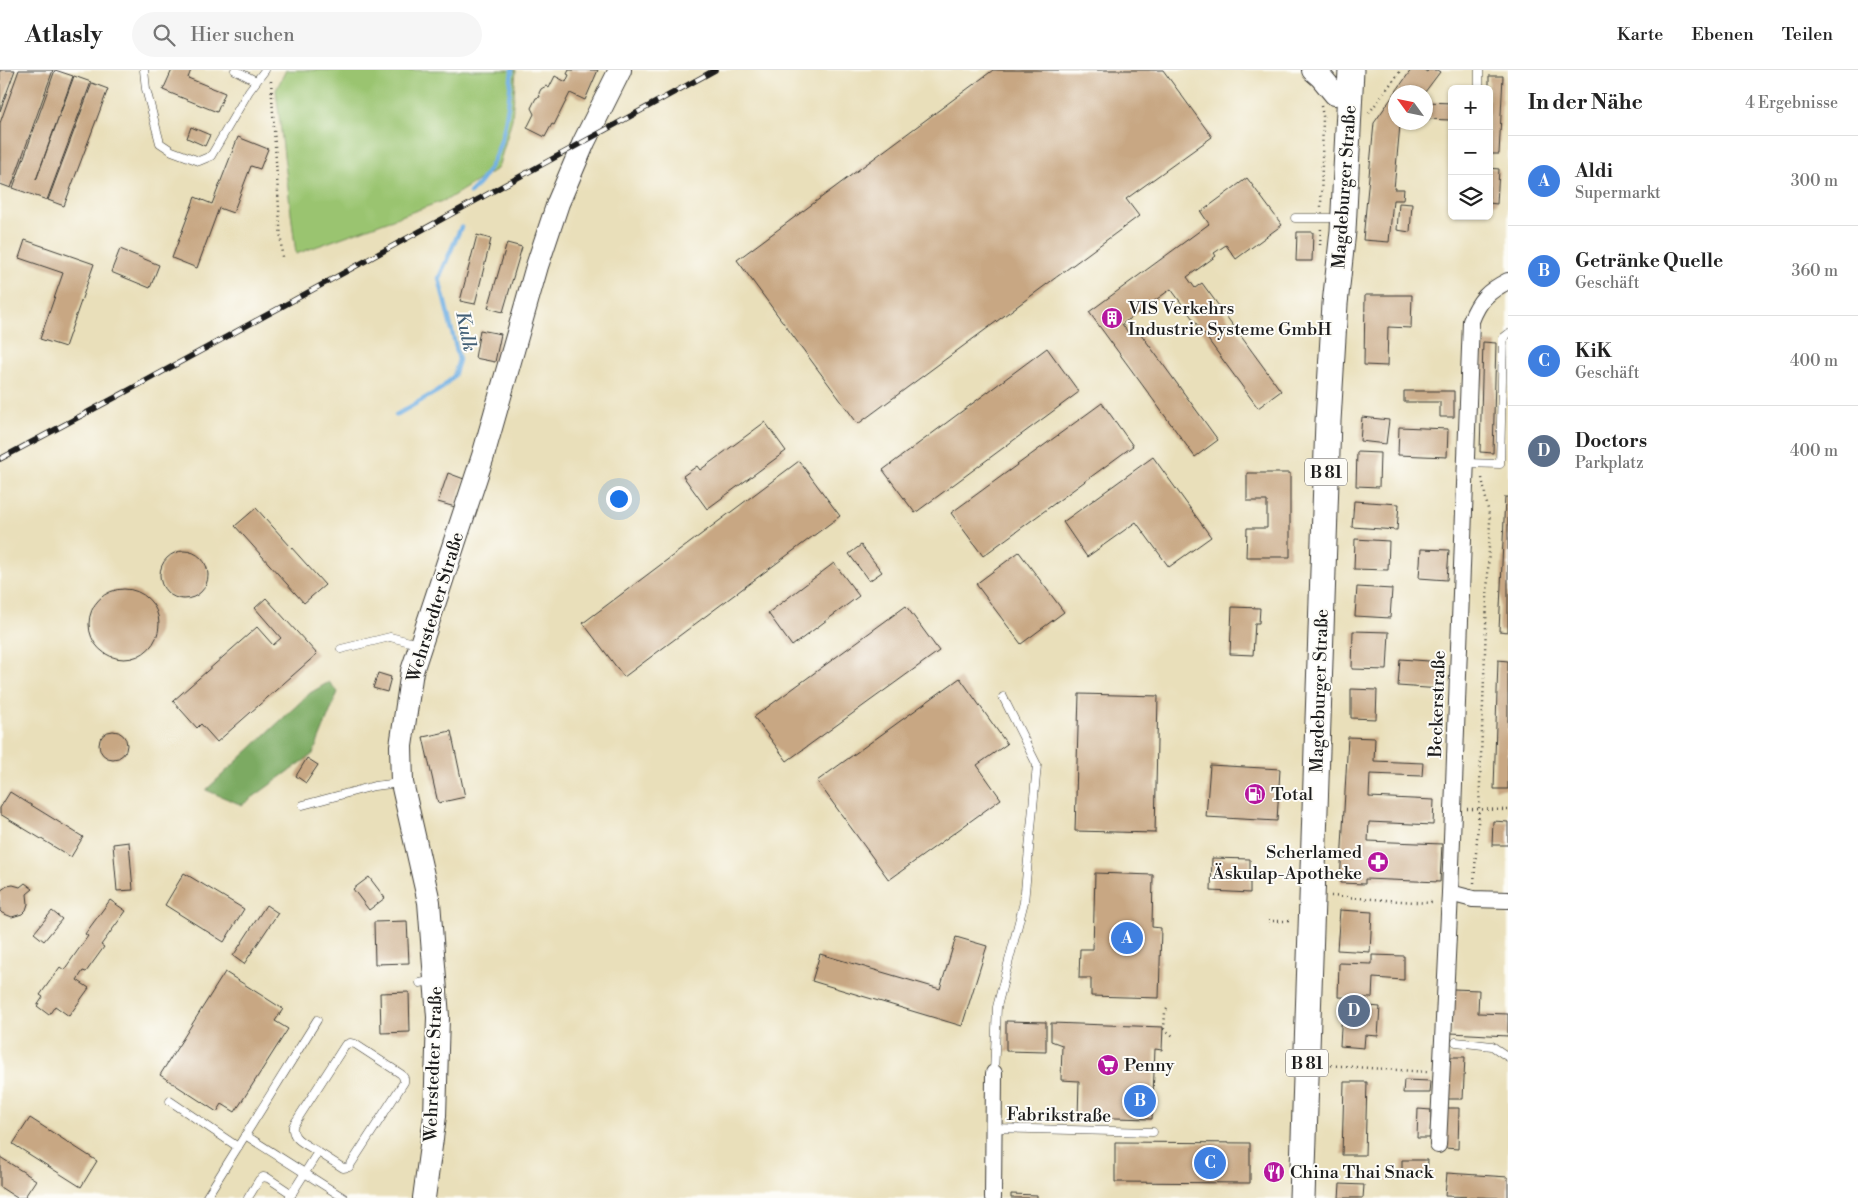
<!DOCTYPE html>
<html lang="de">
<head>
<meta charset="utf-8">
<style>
  :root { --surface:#fff; --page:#f6f6f6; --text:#222; --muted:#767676; --line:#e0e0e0; --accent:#ea580c }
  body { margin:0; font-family:"Libre Bodoni",serif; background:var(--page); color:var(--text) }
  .controls { position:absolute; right:15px; top:15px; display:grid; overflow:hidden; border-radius:8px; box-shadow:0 1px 4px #0004 }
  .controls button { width:45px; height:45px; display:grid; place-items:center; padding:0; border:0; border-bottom:1px solid var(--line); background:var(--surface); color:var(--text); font:25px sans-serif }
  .compass { position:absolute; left:1388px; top:15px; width:45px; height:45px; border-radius:50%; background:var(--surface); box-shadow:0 1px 4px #0004; rotate:303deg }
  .you { position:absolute; left:618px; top:428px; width:18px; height:18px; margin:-12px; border:4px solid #fff; border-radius:50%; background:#1a73e8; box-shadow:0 0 0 8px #1a73e833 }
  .badge { display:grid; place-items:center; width:32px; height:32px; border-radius:50%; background:var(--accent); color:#fff; font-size:16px; font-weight:700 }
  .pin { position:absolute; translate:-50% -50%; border:2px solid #fff; box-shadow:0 1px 5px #0006 }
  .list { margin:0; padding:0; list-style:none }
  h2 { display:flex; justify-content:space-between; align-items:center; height:65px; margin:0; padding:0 20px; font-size:21px }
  h2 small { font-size:16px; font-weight:400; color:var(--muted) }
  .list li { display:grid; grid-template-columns:32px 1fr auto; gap:15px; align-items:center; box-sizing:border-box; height:90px; padding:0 20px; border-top:1px solid var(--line) }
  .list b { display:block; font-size:19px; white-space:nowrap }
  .list p { margin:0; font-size:16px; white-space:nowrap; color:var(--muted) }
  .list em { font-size:16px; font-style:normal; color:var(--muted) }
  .icon { flex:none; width:28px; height:28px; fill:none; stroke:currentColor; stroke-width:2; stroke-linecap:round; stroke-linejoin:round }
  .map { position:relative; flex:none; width:1508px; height:1128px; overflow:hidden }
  header { display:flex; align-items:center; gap:30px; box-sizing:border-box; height:70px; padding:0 25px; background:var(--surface); border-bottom:1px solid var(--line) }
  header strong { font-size:24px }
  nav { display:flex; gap:28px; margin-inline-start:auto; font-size:18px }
  .search { width:350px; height:45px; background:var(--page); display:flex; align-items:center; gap:12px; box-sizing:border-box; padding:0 18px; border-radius:28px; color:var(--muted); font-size:19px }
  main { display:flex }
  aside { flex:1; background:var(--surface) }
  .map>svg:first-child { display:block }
  .green { fill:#9ac470; stroke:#5b7046 }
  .forest { fill:#7baa62; stroke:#4c633f }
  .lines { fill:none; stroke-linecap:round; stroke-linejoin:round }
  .stream { stroke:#71b0e4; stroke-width:4.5 }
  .building { fill:#c8a783 }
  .lane-casing { stroke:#3b3934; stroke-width:9 }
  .street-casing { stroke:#3b3934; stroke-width:18 }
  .secondary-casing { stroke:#3b3934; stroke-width:24 }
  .primary-casing { stroke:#3b3934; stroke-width:27 }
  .path { stroke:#3b3934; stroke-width:2.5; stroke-dasharray:1 4; stroke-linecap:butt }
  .lane { stroke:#fff; stroke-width:8 }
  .street { stroke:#fff; stroke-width:16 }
  .secondary { stroke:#fff; stroke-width:22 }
  .primary { stroke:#fff; stroke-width:25 }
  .rail-casing { stroke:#1c1c1c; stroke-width:5.5 }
  .rail { stroke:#fdfcf7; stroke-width:4; stroke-dasharray:11; stroke-linecap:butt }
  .labels { text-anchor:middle; stroke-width:4; stroke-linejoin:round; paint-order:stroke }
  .shield { fill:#fdfcf7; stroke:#605f5e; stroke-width:1 }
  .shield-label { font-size:16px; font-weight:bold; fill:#1c1c1c }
  .street-label { font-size:18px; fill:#1c1c1c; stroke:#fdfcf7 }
  .poi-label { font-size:18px; fill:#1c1c1c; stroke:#fdfcf7; text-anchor:start }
  .water-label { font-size:19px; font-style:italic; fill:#425f76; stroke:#fdfcf7 }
</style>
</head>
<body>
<header>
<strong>Atlasly</strong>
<div class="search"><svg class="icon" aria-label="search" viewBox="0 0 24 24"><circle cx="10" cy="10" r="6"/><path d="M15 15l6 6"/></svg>Hier suchen</div>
<nav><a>Karte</a><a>Ebenen</a><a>Teilen</a></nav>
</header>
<main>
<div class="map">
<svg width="1508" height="1128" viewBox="0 0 1508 1128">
  <rect width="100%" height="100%" fill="#fdfcf7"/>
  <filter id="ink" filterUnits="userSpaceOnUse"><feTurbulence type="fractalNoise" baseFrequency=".02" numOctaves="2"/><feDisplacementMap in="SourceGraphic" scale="10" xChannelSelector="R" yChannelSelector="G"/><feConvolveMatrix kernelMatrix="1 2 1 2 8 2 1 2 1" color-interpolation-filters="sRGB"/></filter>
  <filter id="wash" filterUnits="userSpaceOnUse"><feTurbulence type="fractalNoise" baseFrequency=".0096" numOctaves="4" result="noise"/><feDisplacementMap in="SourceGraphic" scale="20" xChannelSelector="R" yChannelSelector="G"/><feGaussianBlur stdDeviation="1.12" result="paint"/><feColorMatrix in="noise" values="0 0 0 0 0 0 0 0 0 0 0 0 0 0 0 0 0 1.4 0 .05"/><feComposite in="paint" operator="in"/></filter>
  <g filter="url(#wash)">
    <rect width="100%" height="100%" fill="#e9dfba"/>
    <polygon class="green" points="286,0 516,0 512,49 498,98 448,129 296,184 276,20"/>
    <polygon class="forest" points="329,612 338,622 313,684 242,735 206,720 310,623"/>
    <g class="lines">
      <g class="stream">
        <path d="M470,123c34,-32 38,-79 42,-123"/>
        <polyline points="396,345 441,319 454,306 459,290 439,208 461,157"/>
      </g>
    </g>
    <g id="blocks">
      <g class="building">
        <polygon points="0,0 15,0 0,41"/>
        <polygon points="19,0 53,0 11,118 0,114 0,53"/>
        <polygon points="55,0 73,6 36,110 74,6 91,12 47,130 13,118"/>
        <polygon points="172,0 191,0 188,8 225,23 217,42 163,20"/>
        <polygon points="569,0 598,0 585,30 570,23 554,55 552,54 545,67 527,58 534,44 531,38 536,28 540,27 539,23 541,19 546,16 549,18 555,6 566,12 569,5 567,4"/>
        <polygon points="993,0 1163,0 1212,67 1126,129 1139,146 858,354 737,190"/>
        <polygon points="1411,0 1424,0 1427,2 1428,0 1437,0 1440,2 1425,22 1396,22 1396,52 1402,52 1400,55 1394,119 1404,119 1403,130 1393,130 1389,172 1363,170 1374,53"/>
        <polygon points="1489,6 1503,6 1499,84 1489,84"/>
        <polygon points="92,13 108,19 64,136 48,130"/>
        <polygon points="1428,32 1451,33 1450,50 1426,49"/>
        <polygon points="191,57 210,65 205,76 187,68"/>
        <polygon points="238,67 268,79 260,99 251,96 233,143 219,138 197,198 172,188 195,127 212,134"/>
        <polygon points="1489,98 1499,99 1497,134 1489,133"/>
        <polygon points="1247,108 1282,155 1236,189 1226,175 1214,183 1216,186 1187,207 1195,218 1202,213 1281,321 1258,338 1171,219 1122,254 1130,265 1138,260 1218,370 1195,387 1089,242 1209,154 1201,142"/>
        <polygon points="1399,133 1412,134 1410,162 1397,160"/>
        <polygon points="1297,162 1313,162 1312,191 1296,191"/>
        <polygon points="477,165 491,169 475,234 460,231"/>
        <polygon points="25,170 94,194 65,277 40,269 63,203 19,188"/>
        <polygon points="507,173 522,177 503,242 488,238"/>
        <polygon points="120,179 159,195 150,218 111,202"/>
        <polygon points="1365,225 1412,225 1411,258 1388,257 1387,296 1364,295"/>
        <polygon points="480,260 501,264 495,292 475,288"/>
        <polygon points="1483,272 1496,273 1493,383 1480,382"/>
        <polygon points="1047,278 1079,322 915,443 883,400"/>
        <polygon points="1404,321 1454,321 1454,347 1440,347 1440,332 1404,332"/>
        <polygon points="1102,333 1133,376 983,486 951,443"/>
        <polygon points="1362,347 1389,350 1386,374 1360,371"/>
        <polygon points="765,352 786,381 707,439 683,406 697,396 700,400"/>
        <polygon points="1399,357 1448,359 1447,387 1398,385"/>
        <polygon points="1357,382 1380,383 1379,417 1356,416"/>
        <polygon points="1153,387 1211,467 1169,497 1136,452 1087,487 1063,452"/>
        <polygon points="799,391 840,446 624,607 583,553"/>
        <polygon points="448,403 464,409 455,437 438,432"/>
        <polygon points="1247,403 1290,403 1290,487 1246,487 1247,458 1267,458 1267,431 1247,431"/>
        <polygon points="1505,427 1508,427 1508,562 1499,561"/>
        <polygon points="1354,431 1399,434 1397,460 1352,457"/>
        <polygon points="256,438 325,515 304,533 235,456"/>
        <polygon points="1355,469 1389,471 1388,500 1354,499"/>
        <polygon points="861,475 882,502 869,511 849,484"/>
        <polygon points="1421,479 1449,480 1447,510 1419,508"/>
        <circle cx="184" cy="505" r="24"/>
        <polygon points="1019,482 1064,542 1021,574 976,514"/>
        <polygon points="834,493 859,526 792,576 768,543"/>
        <polygon points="1357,517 1392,519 1390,548 1355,546"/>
        <circle cx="124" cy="554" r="35"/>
        <polygon points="266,528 317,584 217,672 201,654 197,658 173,631 257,557 273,575 281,568 255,538"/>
        <polygon points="906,536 939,581 787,691 754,647"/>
        <polygon points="1232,537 1260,538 1259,553 1255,553 1253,585 1230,584"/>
        <polygon points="1353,561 1389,562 1387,600 1352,599"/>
        <polygon points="1400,589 1443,592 1441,619 1398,616"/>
        <polygon points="1498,590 1508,591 1508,719 1494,719"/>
        <polygon points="378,603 391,607 387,622 373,618"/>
        <polygon points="960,608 1007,674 977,695 1001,729 889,810 817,711"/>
        <polygon points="1351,619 1377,620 1376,649 1351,648"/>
        <polygon points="1079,624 1158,626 1155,763 1075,761"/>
        <polygon points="451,661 465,727 438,733 423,667"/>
        <circle cx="113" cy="675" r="14"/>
        <polygon points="1348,667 1375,668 1374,691 1423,693 1422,706 1370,704 1369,727 1434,730 1433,755 1369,752 1368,771 1442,774 1440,812 1365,809 1365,814 1340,813"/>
        <polygon points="307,688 318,695 306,713 296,706"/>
        <polygon points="1210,695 1280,699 1277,751 1206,747"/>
        <polygon points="10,722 83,767 71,787 0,744 0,738"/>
        <polygon points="1493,751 1508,752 1508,775 1492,775"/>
        <polygon points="129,772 133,820 117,821 113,774"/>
        <polygon points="1212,788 1250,789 1250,823 1211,821"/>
        <polygon points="184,803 244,839 224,872 165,835"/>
        <polygon points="1095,803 1153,805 1152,857 1161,858 1159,928 1091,926 1091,908 1079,908 1080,879 1093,879"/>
        <polygon points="369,807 385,828 369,840 353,819"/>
        <polygon points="25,813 33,819 27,824 28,834 26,840 22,844 12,847 2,843 0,841 0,821 7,816 13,815 20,817"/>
        <polygon points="110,830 126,841 101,875 104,877 86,902 83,901 77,910 89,918 69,946 55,936 49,945 37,936 43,927 40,925 60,897 64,900 88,866 85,864"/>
        <polygon points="266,835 278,843 244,894 233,886"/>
        <polygon points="1340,840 1372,842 1370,882 1337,880"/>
        <polygon points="52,841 62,849 44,871 34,863"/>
        <polygon points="407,851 409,893 375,894 374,852"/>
        <polygon points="956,867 987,876 962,956 812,911 820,884 940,919"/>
        <polygon points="1372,885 1404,886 1404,910 1373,908 1372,928 1338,927 1339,893 1372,894"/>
        <polygon points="225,902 283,939 275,951 288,959 235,1042 222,1034 217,1042 160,1005"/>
        <polygon points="1453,919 1479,920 1478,943 1508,944 1508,966 1451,963"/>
        <polygon points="409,922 410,962 381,963 380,923"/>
        <polygon points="1358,935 1380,937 1378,966 1365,965 1364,978 1340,976 1342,940 1357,941"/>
        <polygon points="1006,951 1046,952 1046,982 1006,981"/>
        <polygon points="1051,953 1163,957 1162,980 1155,979 1152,1049 1078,1047 1079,1011 1061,1010 1062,975 1051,971"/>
        <polygon points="1449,987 1465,987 1463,1029 1447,1029"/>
        <polygon points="1404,1010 1431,1011 1430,1023 1403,1023"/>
        <polygon points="1344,1012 1367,1012 1365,1085 1342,1085"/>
        <polygon points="1446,1038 1459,1038 1458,1079 1445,1078"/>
        <polygon points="1418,1039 1431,1040 1430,1068 1417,1068"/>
        <polygon points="30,1048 97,1091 81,1117 13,1074"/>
        <polygon points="1115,1072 1250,1073 1250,1113 1115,1112"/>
        <polygon points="0,1087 36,1110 24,1128 17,1128 0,1117"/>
        <polygon points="1402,1090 1428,1090 1427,1103 1402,1102"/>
        <polygon points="1447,1103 1508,1107 1508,1128 1445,1126"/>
        <polygon points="1340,1114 1364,1115 1363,1128 1339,1128"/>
        <polygon points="1011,1124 1037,1125 1037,1128 1011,1128"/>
      </g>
    </g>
  </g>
  <g filter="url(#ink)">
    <use href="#blocks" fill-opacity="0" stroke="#3b3934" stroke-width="1"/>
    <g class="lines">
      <g class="lane-casing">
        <g id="lane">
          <polyline points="144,0 146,19 160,73 172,81 199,91 211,86 249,21 265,0"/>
          <polyline points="235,0 256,11"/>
          <polyline points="1479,19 1479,0"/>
          <polyline points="1295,148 1330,148"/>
          <polyline points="1465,393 1500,394 1503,268 1508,264"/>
          <polyline points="341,579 390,567 418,574"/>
          <polyline points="303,735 374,716 400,713"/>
          <polyline points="420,913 434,910"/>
          <polyline points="1456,972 1492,976 1508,987"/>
          <polyline points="994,1003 997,937 1024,832 1037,695 1003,627"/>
          <polyline points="170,1031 238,1077"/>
          <polyline points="993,1058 1153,1062"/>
          <polyline points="245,1065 344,1128"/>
          <polyline points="206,1128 317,950"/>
          <polyline points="248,1128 259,1110 263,1107 268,1108 292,1124"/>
          <path d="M289,1128l29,-46c-10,-7 -27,-12 -25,-26l52,-81 5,-2 5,1 46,30 3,4v4l-55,85 -6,1 -25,-16"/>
        </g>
      </g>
      <g class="street-casing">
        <g id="street">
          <polyline points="1450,823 1473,829 1508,830"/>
          <path d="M1438,1075l12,-252 21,-572c8,-21 17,-30 37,-40"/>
          <polyline points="993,1128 994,1003"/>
        </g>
      </g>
      <g class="secondary-casing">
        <g id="secondary">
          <polyline points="1313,0 1321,7 1335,24"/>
          <polyline points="424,1128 435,1046 438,947 429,832 402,713 401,676 412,601 483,386 537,196 558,133 584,72 620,0"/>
        </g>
      </g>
      <g class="primary-casing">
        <polyline id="primary" points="1302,1128 1328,351 1335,234 1343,161 1351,0"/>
      </g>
      <g class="path">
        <polyline points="271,11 282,187"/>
        <polyline points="1321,36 1323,46 1321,138"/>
        <polyline points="1369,43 1401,0"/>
        <polyline points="1320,175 1321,158"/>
        <polyline points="1467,739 1508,740"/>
        <polyline points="1474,813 1479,739 1490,450 1482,408"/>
        <polyline points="1331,826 1429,833 1435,830"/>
        <polyline points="1268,851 1292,851"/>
        <polyline points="1167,939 1165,942 1164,959 1173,966"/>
        <polyline points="1326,995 1427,1002"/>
      </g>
      <use href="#lane" class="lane"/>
      <use href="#street" class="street"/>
      <use href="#secondary" class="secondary"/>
      <use href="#primary" class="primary"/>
      <g class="rail-casing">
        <polyline id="rail" points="0,389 120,325 715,0"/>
      </g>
      <use href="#rail" class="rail"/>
    </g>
  </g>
  <defs>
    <g id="building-disc" transform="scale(1.125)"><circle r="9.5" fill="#b5179e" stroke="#fdfcf7"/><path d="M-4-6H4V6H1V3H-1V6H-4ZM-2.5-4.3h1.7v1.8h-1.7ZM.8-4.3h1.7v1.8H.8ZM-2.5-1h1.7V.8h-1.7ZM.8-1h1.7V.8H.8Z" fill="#fff"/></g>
    <g id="fuel-disc" transform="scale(1.125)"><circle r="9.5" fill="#b5179e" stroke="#fdfcf7"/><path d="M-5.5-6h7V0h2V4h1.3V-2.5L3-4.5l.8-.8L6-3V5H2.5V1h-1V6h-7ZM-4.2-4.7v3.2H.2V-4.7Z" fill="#fff"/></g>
    <g id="pharmacy-disc" transform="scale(1.125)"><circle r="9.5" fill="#b5179e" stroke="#fdfcf7"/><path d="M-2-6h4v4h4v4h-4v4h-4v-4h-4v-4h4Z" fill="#fff"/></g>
    <g id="supermarket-disc" transform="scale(1.125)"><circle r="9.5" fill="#b5179e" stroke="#fdfcf7"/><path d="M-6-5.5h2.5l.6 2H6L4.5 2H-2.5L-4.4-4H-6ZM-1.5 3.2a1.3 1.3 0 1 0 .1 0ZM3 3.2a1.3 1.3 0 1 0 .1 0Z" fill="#fff"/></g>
    <g id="restaurant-disc" transform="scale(1.125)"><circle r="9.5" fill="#b5179e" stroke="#fdfcf7"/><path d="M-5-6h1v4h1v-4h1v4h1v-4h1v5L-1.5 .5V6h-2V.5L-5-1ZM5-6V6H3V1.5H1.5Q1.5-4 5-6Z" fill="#fff"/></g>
  </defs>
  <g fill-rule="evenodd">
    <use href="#building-disc" x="1112" y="248"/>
    <use href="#fuel-disc" x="1255" y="724"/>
    <use href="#pharmacy-disc" x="1378" y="792"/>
    <use href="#supermarket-disc" x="1108" y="995"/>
    <use href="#restaurant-disc" x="1274" y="1102"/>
  </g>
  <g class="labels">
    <g class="shield">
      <rect x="1305" y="388.5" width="42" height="27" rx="4"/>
      <rect x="1286" y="979.5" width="42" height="27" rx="4"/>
    </g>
    <g class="shield-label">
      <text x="1326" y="408">B 81</text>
      <text x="1307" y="999">B 81</text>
    </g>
    <g class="street-label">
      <text transform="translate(1344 117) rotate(-86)" y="6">Magdeburger Straße</text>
      <text transform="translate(435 537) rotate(-73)" y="6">Wehrstedter Straße</text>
      <text transform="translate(1319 621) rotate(-88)" y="6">Magdeburger Straße</text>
      <text transform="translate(1437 634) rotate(-88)" y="6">Beckerstraße</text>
      <text transform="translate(433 994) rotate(-88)" y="6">Wehrstedter Straße</text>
      <text transform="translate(1059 1045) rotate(1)" y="6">Fabrikstraße</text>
    </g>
    <g class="poi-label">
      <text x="1128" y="244">VIS Verkehrs<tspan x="1128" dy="21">Industrie Systeme GmbH</tspan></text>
      <text x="1271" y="730">Total</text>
      <text x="1362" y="788" text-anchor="end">Scherlamed<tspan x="1362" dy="21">Äskulap-Apotheke</tspan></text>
      <text x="1124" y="1001">Penny</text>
      <text x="1290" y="1108">China Thai Snack</text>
    </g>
    <g class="water-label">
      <text transform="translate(467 261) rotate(78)" y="7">Kulk</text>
    </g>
  </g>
</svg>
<div class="controls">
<button>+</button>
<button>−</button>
<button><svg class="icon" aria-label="layers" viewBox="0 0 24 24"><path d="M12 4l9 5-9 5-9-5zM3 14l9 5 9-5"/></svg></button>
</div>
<svg class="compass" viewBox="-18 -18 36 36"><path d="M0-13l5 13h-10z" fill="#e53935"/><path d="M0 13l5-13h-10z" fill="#767676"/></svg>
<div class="you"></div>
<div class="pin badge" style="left:1127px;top:868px;background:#3f7fe0">A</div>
<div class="pin badge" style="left:1140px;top:1031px;background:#3f7fe0">B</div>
<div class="pin badge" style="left:1210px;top:1093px;background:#3f7fe0">C</div>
<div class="pin badge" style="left:1354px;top:941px;background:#5c6f8a">D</div>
</div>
<aside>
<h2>In der Nähe<small>4 Ergebnisse</small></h2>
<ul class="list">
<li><span class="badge" style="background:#3f7fe0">A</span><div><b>Aldi</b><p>Supermarkt</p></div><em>300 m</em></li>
<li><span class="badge" style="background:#3f7fe0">B</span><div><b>Getränke Quelle</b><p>Geschäft</p></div><em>360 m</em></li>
<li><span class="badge" style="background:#3f7fe0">C</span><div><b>KiK</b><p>Geschäft</p></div><em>400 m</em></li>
<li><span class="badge" style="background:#5c6f8a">D</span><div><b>Doctors</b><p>Parkplatz</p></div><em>400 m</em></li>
</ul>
</aside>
</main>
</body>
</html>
